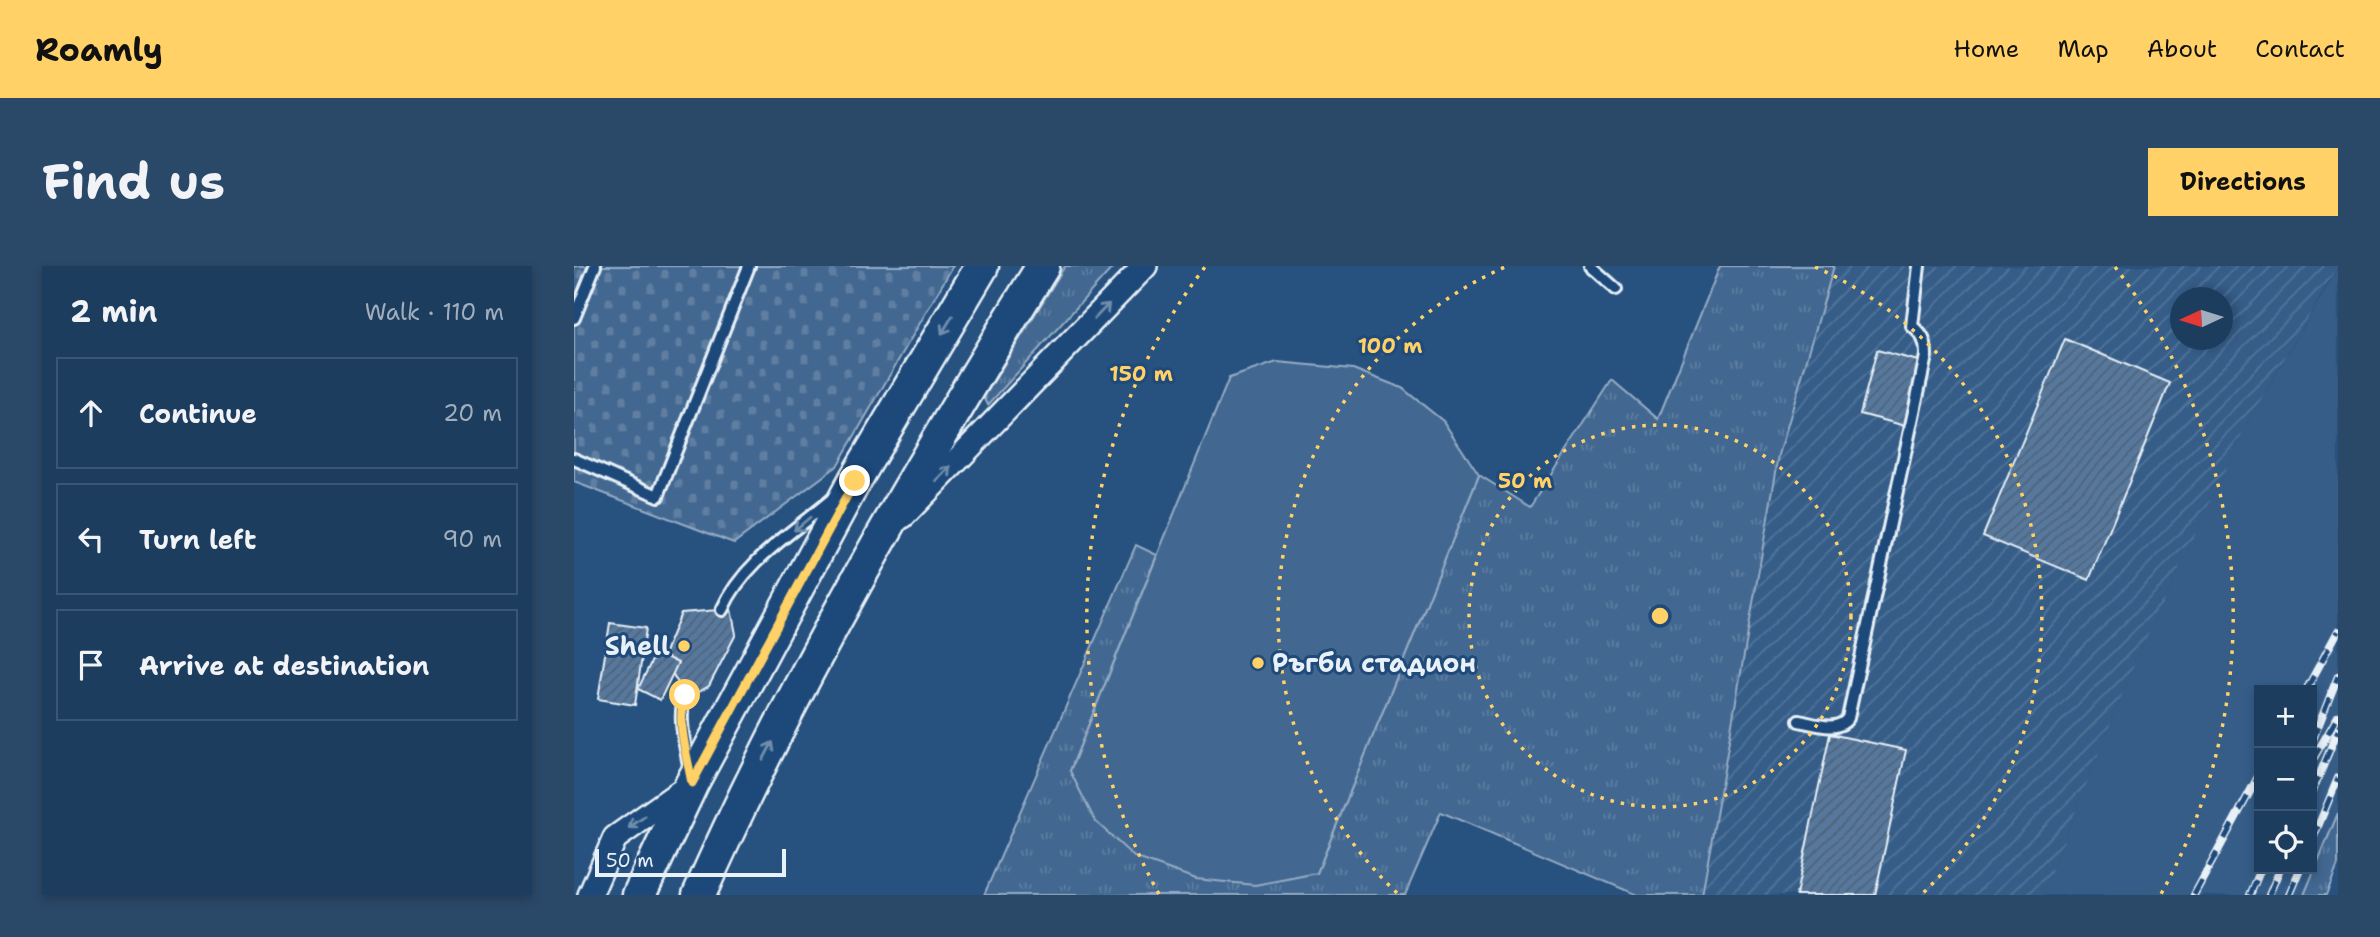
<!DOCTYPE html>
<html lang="en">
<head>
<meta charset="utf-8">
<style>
  :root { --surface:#1d3d5f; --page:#2a4868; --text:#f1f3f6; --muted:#a0aebd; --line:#3b5674; --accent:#ffd166 }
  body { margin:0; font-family:"Shantell Sans",sans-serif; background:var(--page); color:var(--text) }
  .controls { position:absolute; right:21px; bottom:21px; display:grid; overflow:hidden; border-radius:0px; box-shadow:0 4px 10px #0003 }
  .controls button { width:63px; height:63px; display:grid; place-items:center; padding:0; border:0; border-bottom:2px solid var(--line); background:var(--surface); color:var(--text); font:35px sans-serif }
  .compass { position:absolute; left:1596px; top:21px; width:63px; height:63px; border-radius:50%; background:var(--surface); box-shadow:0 4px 10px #0003; rotate:266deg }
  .scale { position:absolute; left:21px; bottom:18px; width:191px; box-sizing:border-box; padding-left:7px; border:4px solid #e8f1f8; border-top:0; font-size:19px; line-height:24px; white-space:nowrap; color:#e8f1f8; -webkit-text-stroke:5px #1f4a7a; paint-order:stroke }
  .stop { position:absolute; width:21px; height:21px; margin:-16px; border:5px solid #ffd166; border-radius:50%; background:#fff }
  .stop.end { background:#ffd166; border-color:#fff; box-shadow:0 2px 7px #0008 }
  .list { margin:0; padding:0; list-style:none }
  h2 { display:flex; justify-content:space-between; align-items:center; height:91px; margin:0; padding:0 28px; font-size:30px }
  h2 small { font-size:23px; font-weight:400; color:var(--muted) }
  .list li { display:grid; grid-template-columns:46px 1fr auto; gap:21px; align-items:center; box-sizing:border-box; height:112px; margin:0 14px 14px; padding:0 14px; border:2px solid var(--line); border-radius:0px }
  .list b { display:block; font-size:26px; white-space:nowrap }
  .list em { font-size:23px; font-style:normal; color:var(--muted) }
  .icon { flex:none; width:38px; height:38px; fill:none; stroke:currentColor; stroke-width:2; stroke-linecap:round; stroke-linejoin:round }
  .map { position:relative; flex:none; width:1764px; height:629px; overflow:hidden; border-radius:0px }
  header { display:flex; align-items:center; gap:42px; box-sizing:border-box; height:98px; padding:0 35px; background:var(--accent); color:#111 }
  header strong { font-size:33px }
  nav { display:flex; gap:38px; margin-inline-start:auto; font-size:24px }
  .intro { display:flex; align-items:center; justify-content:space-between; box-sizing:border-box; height:168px; padding:0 42px }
  h1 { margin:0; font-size:49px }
  .button { padding:18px 32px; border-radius:0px; background:var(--accent); color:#111; font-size:24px; font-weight:700 }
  main { display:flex; gap:42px; padding:0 42px }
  aside { flex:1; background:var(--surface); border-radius:0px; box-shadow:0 4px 10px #0003 }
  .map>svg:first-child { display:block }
  .built { fill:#355d88; fill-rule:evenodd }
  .industrial { fill:url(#industrial-furrows); fill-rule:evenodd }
  .grass { fill:url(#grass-tufts); stroke:#96acc4; stroke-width:2 }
  .cemetery { fill:url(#cemetery-stones); stroke:#96acc4; stroke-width:2 }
  .park { fill:#436891; stroke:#96acc4; stroke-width:2 }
  .building { fill:url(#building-hatch); stroke:#e8f1f8; stroke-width:2 }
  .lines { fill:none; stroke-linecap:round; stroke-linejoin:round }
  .lane-casing { stroke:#e8f1f8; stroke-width:16 }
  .street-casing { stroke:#e8f1f8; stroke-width:28 }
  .secondary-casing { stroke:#e8f1f8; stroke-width:37 }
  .lane { stroke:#1f4a7a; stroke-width:10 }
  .street { stroke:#1f4a7a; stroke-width:23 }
  .secondary { stroke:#1f4a7a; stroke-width:32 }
  .rail-casing { stroke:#e8f1f8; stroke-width:8 }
  .rail { stroke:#1f4a7a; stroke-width:5; stroke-dasharray:16; stroke-linecap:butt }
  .oneway { stroke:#6f8dac }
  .route { stroke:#ffd166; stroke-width:9 }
  .ring { fill:none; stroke:#ffd166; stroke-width:3.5; stroke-dasharray:3.5 7 }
  .poi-dot { fill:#ffd166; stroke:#1f4a7a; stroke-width:2.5 }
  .labels { text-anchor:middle; stroke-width:6; stroke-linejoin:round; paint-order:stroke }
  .poi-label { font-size:26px; font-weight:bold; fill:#e8f1f8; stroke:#1f4a7a; text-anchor:end }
  .centre { fill:#ffd166; stroke:#1f4a7a; stroke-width:3.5 }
  .ring-label { font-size:21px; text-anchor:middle; font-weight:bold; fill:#ffd166; stroke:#1f4a7a; stroke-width:6; stroke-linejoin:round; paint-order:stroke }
</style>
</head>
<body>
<header>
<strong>Roamly</strong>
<nav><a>Home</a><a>Map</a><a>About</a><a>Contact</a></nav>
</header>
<div class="intro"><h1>Find us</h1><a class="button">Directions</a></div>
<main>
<aside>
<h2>2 min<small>Walk · 110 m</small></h2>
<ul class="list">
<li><svg class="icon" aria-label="ahead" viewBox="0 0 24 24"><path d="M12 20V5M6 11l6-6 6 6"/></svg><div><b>Continue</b></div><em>20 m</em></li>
<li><svg class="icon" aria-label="left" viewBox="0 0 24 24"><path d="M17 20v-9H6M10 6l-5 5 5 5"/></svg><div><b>Turn left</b></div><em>90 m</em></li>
<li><svg class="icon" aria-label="arrive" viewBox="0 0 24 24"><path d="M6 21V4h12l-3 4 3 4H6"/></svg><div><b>Arrive at destination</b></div></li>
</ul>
</aside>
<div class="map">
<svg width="1764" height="629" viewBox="0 0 1764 629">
  <defs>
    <pattern id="industrial-furrows" width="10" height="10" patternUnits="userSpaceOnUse" patternTransform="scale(1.75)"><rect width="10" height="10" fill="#355d88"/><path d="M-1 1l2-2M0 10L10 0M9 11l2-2" fill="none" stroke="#52759a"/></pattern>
    <pattern id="grass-tufts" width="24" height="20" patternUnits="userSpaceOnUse" patternTransform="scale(1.75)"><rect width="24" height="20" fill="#436891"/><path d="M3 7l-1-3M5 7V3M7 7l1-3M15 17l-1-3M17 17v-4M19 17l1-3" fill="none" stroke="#5e7ea1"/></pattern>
    <pattern id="cemetery-stones" width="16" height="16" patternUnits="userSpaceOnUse" patternTransform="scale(1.75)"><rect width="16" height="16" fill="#436891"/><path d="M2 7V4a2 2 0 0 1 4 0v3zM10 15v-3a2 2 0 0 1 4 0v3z" fill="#5e7ea1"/></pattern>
    <pattern id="building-hatch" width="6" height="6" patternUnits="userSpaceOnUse" patternTransform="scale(1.75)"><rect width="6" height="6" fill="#57789d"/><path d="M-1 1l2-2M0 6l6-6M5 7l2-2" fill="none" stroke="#4f6278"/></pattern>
  </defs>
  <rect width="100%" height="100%" fill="#27517f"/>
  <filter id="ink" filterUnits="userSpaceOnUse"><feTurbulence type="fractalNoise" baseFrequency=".0143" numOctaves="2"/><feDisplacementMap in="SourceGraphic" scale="14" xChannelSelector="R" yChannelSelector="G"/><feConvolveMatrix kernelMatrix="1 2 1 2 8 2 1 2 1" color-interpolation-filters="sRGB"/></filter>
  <g filter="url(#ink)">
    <path class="built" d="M1764,2v545l-34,82h-262l94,-235 112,-238zM1685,424h53v179h-53z"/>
    <path class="industrial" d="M1260,0h504l-90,156 -112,238 -94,235h-340l77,-440zM1606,32h42v42h-42z"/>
    <g class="grass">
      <polygon points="491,0 540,0 414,139 410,131"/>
      <polygon points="1146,0 1260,0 1205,189 1128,629 1063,629 867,546 831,629 410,629 562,279 583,289 496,505 743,607 905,209 956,241 1038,114 1084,153"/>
      <polygon points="1764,547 1764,599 1752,629 1730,629"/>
    </g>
    <polygon class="cemetery" points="0,0 379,0 263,200 160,277 0,216"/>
    <polygon class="park" points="703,96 779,103 828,122 869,155 905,209 743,607 681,619 622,613 560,591 521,555 496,505 655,112"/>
    <g class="building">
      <polygon points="1491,73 1596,117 1515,314 1409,270"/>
      <polygon points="1303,84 1348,96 1332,160 1286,148"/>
      <polygon points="157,343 162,368 135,420 113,433 89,391 107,347"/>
      <polygon points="36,357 72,362 61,439 24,433"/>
      <polygon points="82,386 104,397 86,434 64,423"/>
      <polygon points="1256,468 1332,484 1301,629 1222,629"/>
    </g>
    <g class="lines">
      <g class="lane-casing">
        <g id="lane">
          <polyline points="1016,0 1042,23"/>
          <polyline points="0,52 21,0"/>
          <polyline points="0,193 84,230 175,0"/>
          <path d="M148,344c21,-48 70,-77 109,-110"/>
          <path d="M111,429c-8,24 1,52 5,76"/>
          <path d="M1225,455c16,3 39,12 49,-3l78,-362c0,-15 -3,-21 -14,-30l7,-60"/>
        </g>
      </g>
      <g class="street-casing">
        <g id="street">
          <polyline points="329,250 571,0"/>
          <polyline points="16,629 41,572 116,519"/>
        </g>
      </g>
      <g class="secondary-casing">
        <g id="secondary">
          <polyline points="65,629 118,517 281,214 408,0"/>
          <path d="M125,629c97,-219 219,-426 344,-629"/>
        </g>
      </g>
      <use href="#lane" class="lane"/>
      <use href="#street" class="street"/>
      <use href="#secondary" class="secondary"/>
      <g class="rail-casing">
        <g id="rail">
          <polyline points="1732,424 1764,365"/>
          <polyline points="1738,476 1764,410"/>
          <polyline points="1738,495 1764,450"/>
          <polyline points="1738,527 1764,464"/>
          <polyline points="1738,575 1764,512"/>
          <polyline points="1620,629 1685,509"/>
          <polyline points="1676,629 1687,603"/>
          <polyline points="1695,629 1706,603"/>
          <polyline points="1715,629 1726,603"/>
        </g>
      </g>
      <use href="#rail" class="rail"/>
    </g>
    <defs><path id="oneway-shaft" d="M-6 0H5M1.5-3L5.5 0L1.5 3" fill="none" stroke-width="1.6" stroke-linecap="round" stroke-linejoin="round" transform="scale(1.75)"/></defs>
    <g class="oneway">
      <use href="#oneway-shaft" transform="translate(528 45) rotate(-46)"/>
      <use href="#oneway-shaft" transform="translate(373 59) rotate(121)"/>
      <use href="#oneway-shaft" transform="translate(370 208) rotate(-46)"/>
      <use href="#oneway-shaft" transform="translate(228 258) rotate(140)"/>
      <use href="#oneway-shaft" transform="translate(194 485) rotate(-62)"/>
      <use href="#oneway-shaft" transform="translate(63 556) rotate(145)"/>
    </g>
  </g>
  <g class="lines" filter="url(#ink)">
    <path class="route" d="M111,429c-9,27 2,60 7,88l163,-302"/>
  </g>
  <g class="ring">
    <circle cx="1086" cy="350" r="191"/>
    <path d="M823 627A382 382 0 0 1 931 1M1241 1A382 382 0 0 1 1349 627"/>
    <path d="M585 628A573 573 0 0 1 631 1M1541 1A573 573 0 0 1 1587 628"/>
  </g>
  <g class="poi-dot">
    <circle cx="110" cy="380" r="7"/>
    <circle cx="684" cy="397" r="7"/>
  </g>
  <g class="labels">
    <g class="poi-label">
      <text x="96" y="389">Shell</text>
      <text x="698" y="406" text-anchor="start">Ръгби стадион</text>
    </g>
  </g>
  <circle cx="1086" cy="350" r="10" class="centre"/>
  <g class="ring-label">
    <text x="816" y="87">100 m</text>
    <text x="567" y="115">150 m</text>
    <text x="951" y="222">50 m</text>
  </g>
</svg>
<div class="controls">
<button>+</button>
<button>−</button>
<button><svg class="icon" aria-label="locate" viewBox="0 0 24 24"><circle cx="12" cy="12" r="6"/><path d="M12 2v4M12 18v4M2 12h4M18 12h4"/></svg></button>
</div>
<svg class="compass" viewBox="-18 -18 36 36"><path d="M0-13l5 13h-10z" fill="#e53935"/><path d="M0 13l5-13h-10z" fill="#a0aebd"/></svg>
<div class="scale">50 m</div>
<div class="stop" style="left:111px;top:429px"></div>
<div class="stop end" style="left:281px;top:215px"></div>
</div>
</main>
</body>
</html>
